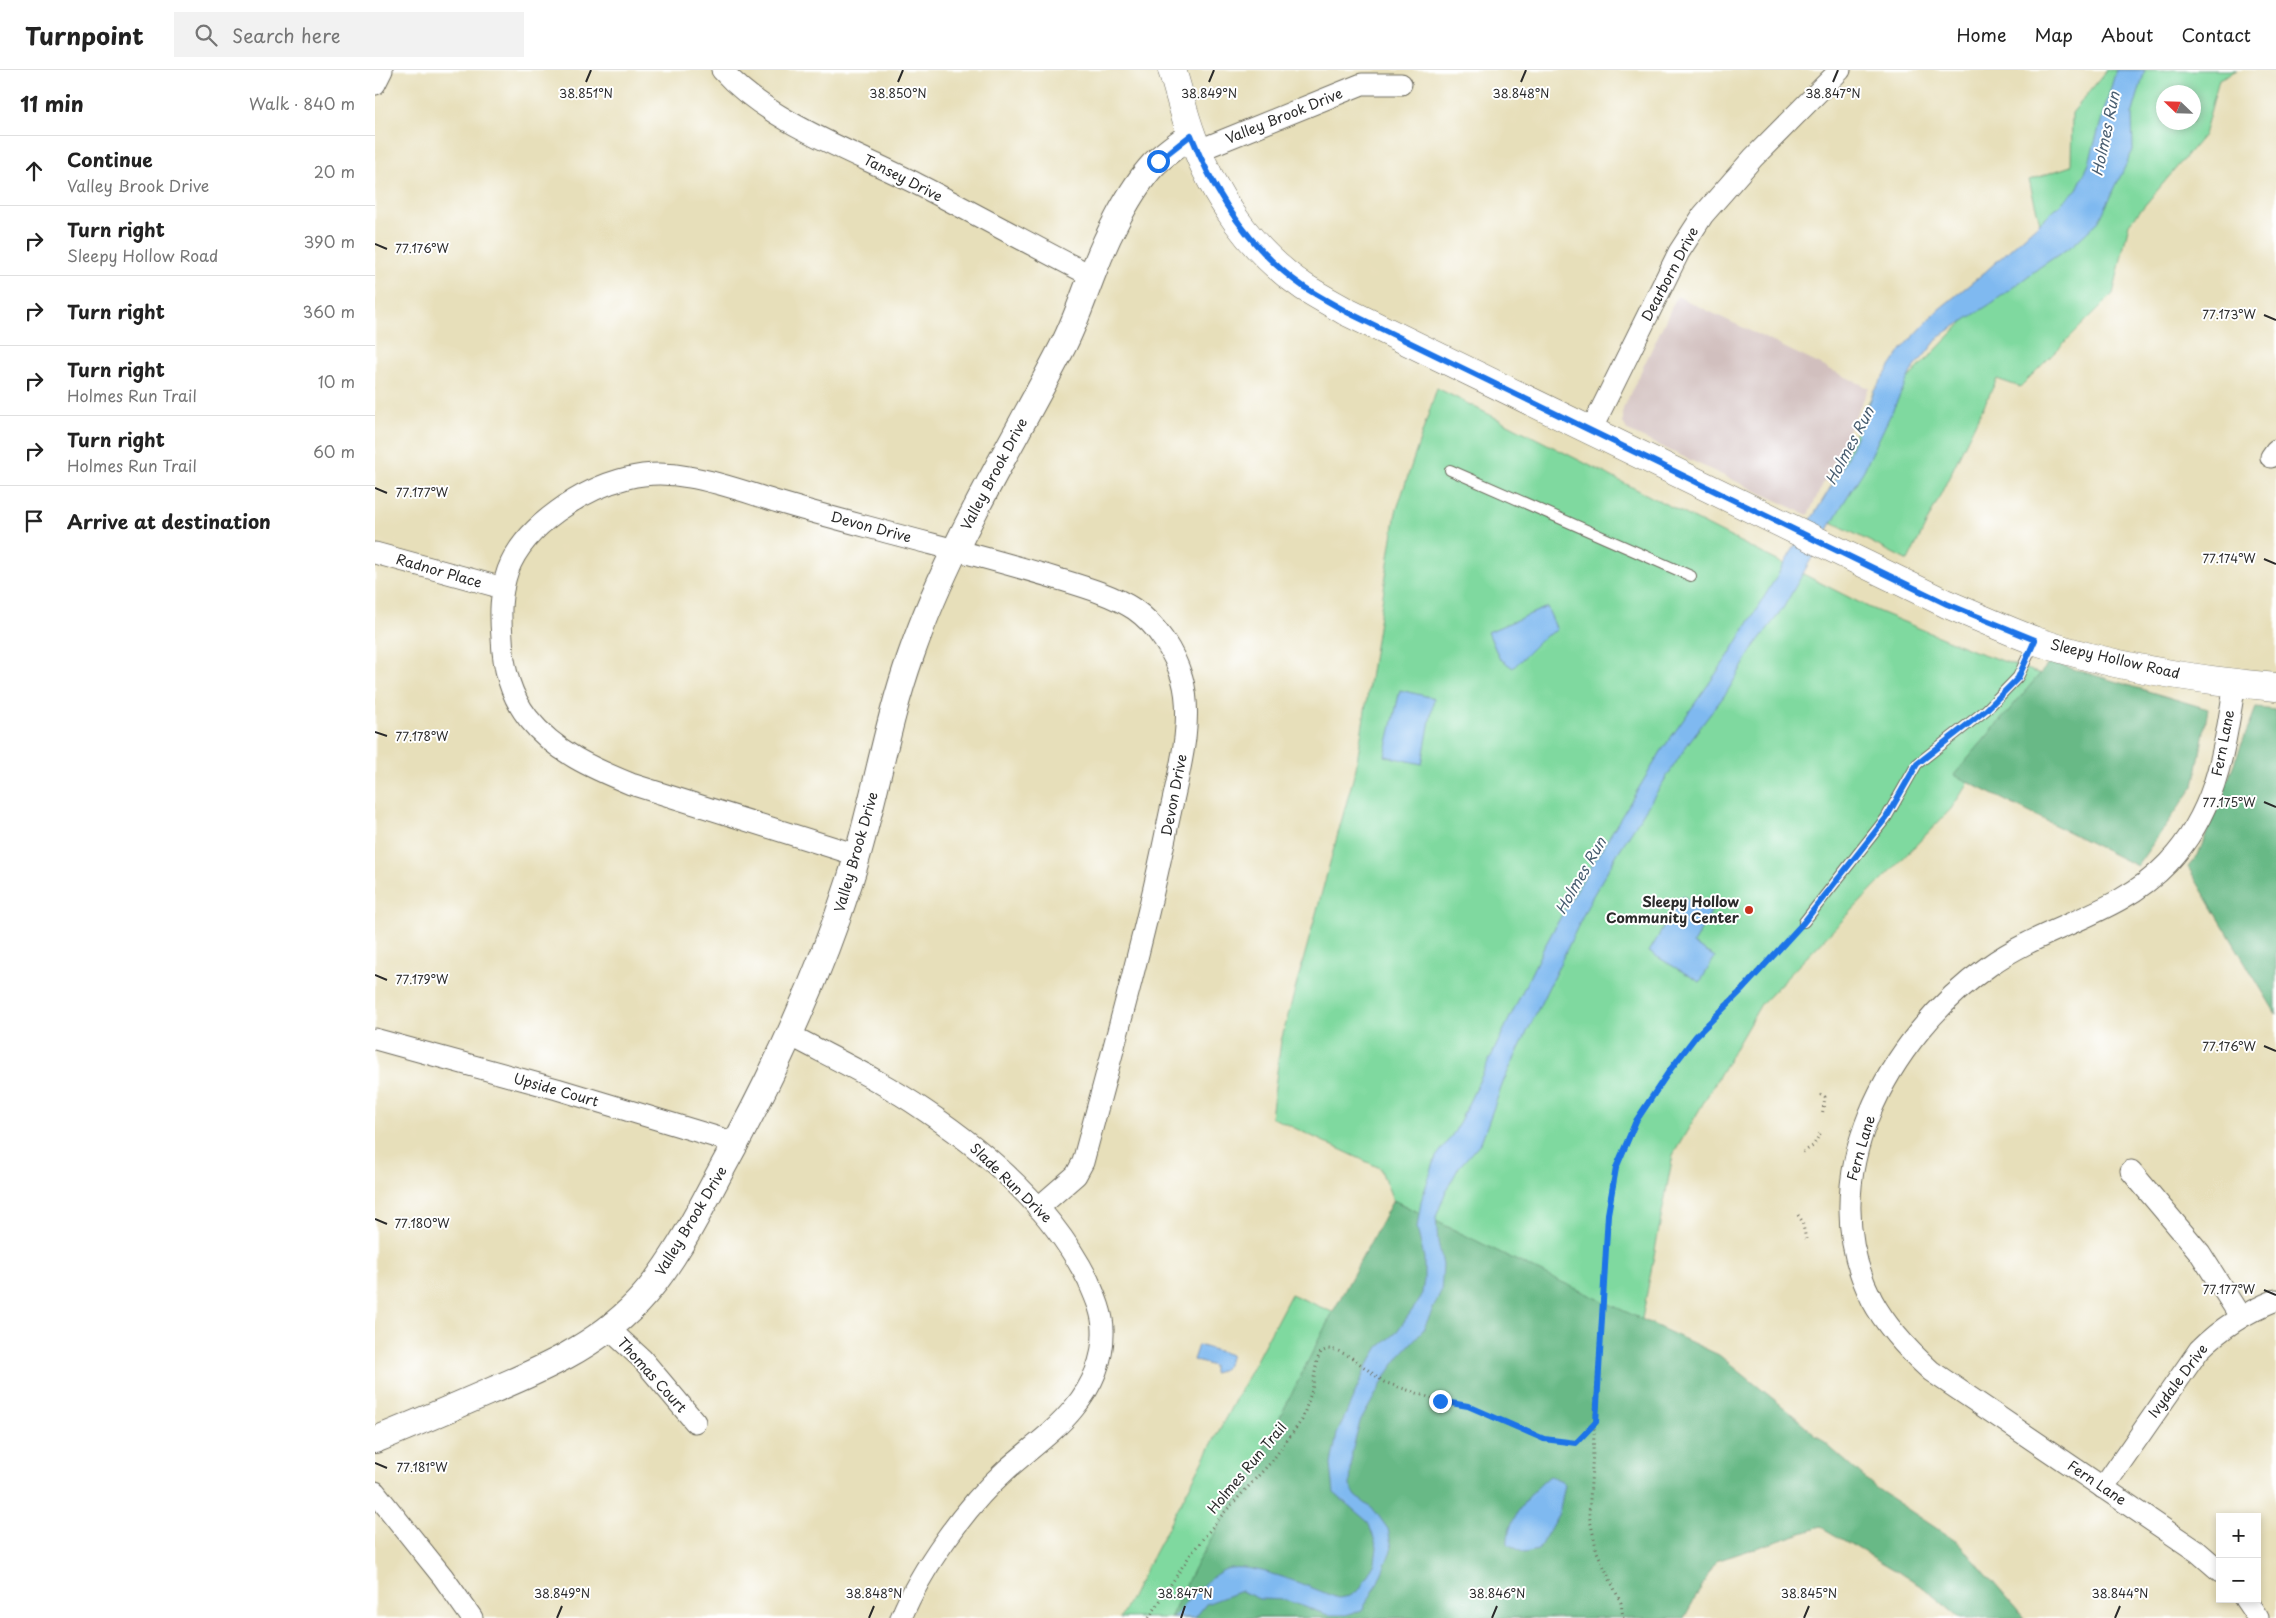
<!DOCTYPE html>
<html lang="en">
<head>
<meta charset="utf-8">
<style>
  :root { --surface:#fff; --page:#f2f2f2; --text:#222; --muted:#767676; --line:#e0e0e0 }
  body { margin:0; font-family:"Playpen Sans",sans-serif; background:var(--page); color:var(--text) }
  .controls { position:absolute; right:15px; bottom:15px; display:grid; overflow:hidden; border-radius:0px; box-shadow:0 2px 8px #0003 }
  .controls button { width:45px; height:45px; display:grid; place-items:center; padding:0; border:0; border-bottom:1px solid var(--line); background:var(--surface); color:var(--text); font:25px sans-serif }
  .compass { position:absolute; left:1781px; top:15px; width:45px; height:45px; border-radius:50%; background:var(--surface); box-shadow:0 2px 8px #0003; rotate:293deg }
  .stop { position:absolute; width:15px; height:15px; margin:-11px; border:4px solid #1a73e8; border-radius:50%; background:#fff }
  .stop.end { background:#1a73e8; border-color:#fff; box-shadow:0 1px 5px #0008 }
  .list { margin:0; padding:0; list-style:none }
  h2 { display:flex; justify-content:space-between; align-items:center; height:65px; margin:0; padding:0 20px; font-size:21px }
  h2 small { font-size:16px; font-weight:400; color:var(--muted) }
  .list li { display:grid; grid-template-columns:32px 1fr auto; gap:15px; align-items:center; box-sizing:border-box; height:70px; padding:0 20px; border-top:1px solid var(--line) }
  .list b { display:block; font-size:19px; white-space:nowrap }
  .list p { margin:0; font-size:16px; white-space:nowrap; color:var(--muted) }
  .list em { font-size:16px; font-style:normal; color:var(--muted) }
  .icon { flex:none; width:28px; height:28px; fill:none; stroke:currentColor; stroke-width:2; stroke-linecap:round; stroke-linejoin:round }
  .map { position:relative; flex:none; width:1901px; height:1548px; overflow:hidden }
  header { display:flex; align-items:center; gap:30px; box-sizing:border-box; height:70px; padding:0 25px; background:var(--surface); border-bottom:1px solid var(--line) }
  header strong { font-size:24px }
  nav { display:flex; gap:28px; margin-inline-start:auto; font-size:18px }
  .search { width:350px; height:45px; background:var(--page); display:flex; align-items:center; gap:12px; box-sizing:border-box; padding:0 18px; border-radius:0px; color:var(--muted); font-size:19px }
  main { display:flex }
  aside { flex:1; background:var(--surface) }
  .map>svg:first-child { display:block }
  .industrial { fill:#d1bfbe }
  .green { fill:#7fd99f; stroke:#558265; fill-rule:evenodd }
  .forest { fill:#67b986; stroke:#497258 }
  .water { fill:#7fb9f0; stroke:#55728e }
  .lines { fill:none; stroke-linecap:round; stroke-linejoin:round }
  .service-casing { stroke:#6d6a5d; stroke-width:12 }
  .minor-casing { stroke:#6d6a5d; stroke-width:23 }
  .tertiary-casing { stroke:#6d6a5d; stroke-width:28 }
  .secondary-casing { stroke:#6d6a5d; stroke-width:29 }
  .path { stroke:#6d6a5d; stroke-width:3; stroke-dasharray:1 4; stroke-linecap:butt }
  .service { stroke:#fff; stroke-width:10 }
  .minor { stroke:#fff; stroke-width:21 }
  .tertiary { stroke:#fff; stroke-width:26 }
  .secondary { stroke:#fff; stroke-width:28 }
  .route { stroke:#1a73e8; stroke-width:6 }
  .ticks { fill:none; stroke:#2b2b2b; stroke-width:2 }
  .poi-dot { fill:#c8321e; stroke:#fff; stroke-width:2 }
  .labels { text-anchor:middle; stroke-width:4; stroke-linejoin:round; paint-order:stroke }
  .street-label { font-size:14px; fill:#2b2b2b; stroke:#fff }
  .poi-label { font-size:14px; font-weight:bold; fill:#2b2b2b; stroke:#fff; text-anchor:end }
  .water-label { font-size:15px; font-style:italic; fill:#485d70; stroke:#fff }
  .ticks-label { font-size:12px; text-anchor:middle; fill:#2b2b2b; stroke:#fff; stroke-width:4; stroke-linejoin:round; paint-order:stroke }
</style>
</head>
<body>
<header>
<strong>Turnpoint</strong>
<div class="search"><svg class="icon" aria-label="search" viewBox="0 0 24 24"><circle cx="10" cy="10" r="6"/><path d="M15 15l6 6"/></svg>Search here</div>
<nav><a>Home</a><a>Map</a><a>About</a><a>Contact</a></nav>
</header>
<main>
<aside>
<h2>11 min<small>Walk · 840 m</small></h2>
<ul class="list">
<li><svg class="icon" aria-label="ahead" viewBox="0 0 24 24"><path d="M12 20V5M6 11l6-6 6 6"/></svg><div><b>Continue</b><p>Valley Brook Drive</p></div><em>20 m</em></li>
<li><svg class="icon" aria-label="right" viewBox="0 0 24 24"><path d="M7 20v-9h11M14 6l5 5-5 5"/></svg><div><b>Turn right</b><p>Sleepy Hollow Road</p></div><em>390 m</em></li>
<li><svg class="icon" aria-label="right" viewBox="0 0 24 24"><path d="M7 20v-9h11M14 6l5 5-5 5"/></svg><div><b>Turn right</b></div><em>360 m</em></li>
<li><svg class="icon" aria-label="right" viewBox="0 0 24 24"><path d="M7 20v-9h11M14 6l5 5-5 5"/></svg><div><b>Turn right</b><p>Holmes Run Trail</p></div><em>10 m</em></li>
<li><svg class="icon" aria-label="right" viewBox="0 0 24 24"><path d="M7 20v-9h11M14 6l5 5-5 5"/></svg><div><b>Turn right</b><p>Holmes Run Trail</p></div><em>60 m</em></li>
<li><svg class="icon" aria-label="arrive" viewBox="0 0 24 24"><path d="M6 21V4h12l-3 4 3 4H6"/></svg><div><b>Arrive at destination</b></div></li>
</ul>
</aside>
<div class="map">
<svg width="1901" height="1548" viewBox="0 0 1901 1548">
  <rect width="100%" height="100%" fill="#fff"/>
  <filter id="ink" filterUnits="userSpaceOnUse"><feTurbulence type="fractalNoise" baseFrequency=".02" numOctaves="2"/><feDisplacementMap in="SourceGraphic" scale="10" xChannelSelector="R" yChannelSelector="G"/><feConvolveMatrix kernelMatrix="1 2 1 2 8 2 1 2 1" color-interpolation-filters="sRGB"/></filter>
  <filter id="wash" filterUnits="userSpaceOnUse"><feTurbulence type="fractalNoise" baseFrequency=".0096" numOctaves="4" result="noise"/><feDisplacementMap in="SourceGraphic" scale="20" xChannelSelector="R" yChannelSelector="G"/><feGaussianBlur stdDeviation="1.12" result="paint"/><feColorMatrix in="noise" values="0 0 0 0 0 0 0 0 0 0 0 0 0 0 0 0 0 1.4 0 .05"/><feComposite in="paint" operator="in"/></filter>
  <g filter="url(#wash)">
    <rect width="100%" height="100%" fill="#e7dfba"/>
    <polygon class="industrial" points="1302,226 1494,318 1433,445 1253,361 1248,353 1248,339"/>
    <g class="green">
      <path d="M1732,0h130l-18,9 -15,56 -75,89 -16,70 -93,93 -23,-8 -89,182 -90,-46 56,-124 15,7 155,-159 -15,-59 42,-14 1,-53zM1788,22h30v30h-30z"/>
      <polygon points="1062,318 1495,538 1599,581 1666,604 1576,739 1386,934 1298,1085 1267,1249 1259,1246 1158,1548 745,1548 916,1224 998,1260 1061,1151 1018,1130 1005,1098 896,1047 906,971 981,698 1021,442"/>
    </g>
    <g class="forest">
      <polygon points="1675,592 1833,639 1819,716 1762,796 1579,705"/>
      <polygon points="1881,638 1901,640 1901,944 1813,797 1823,785"/>
      <polygon points="1018,1130 1163,1201 1344,1285 1417,1344 1501,1418 1585,1474 1649,1548 1585,1548 1544,1514 1446,1457 1341,1491 1309,1548 795,1548 819,1498 882,1393 951,1255"/>
    </g>
    <g class="water">
      <path d="M1741,0h29l-13,45 1,35 -34,71 -26,24 -33,22 -48,36 -52,33 -29,36 -47,98 -23,37 -59,103 -27,35 -28,47 -38,50 -72,112 -26,45 -87,181 -23,62 -22,25 -13,24 -10,26 2,25 5,23 -2,27 -18,38 -20,22 -14,19 -29,51 -8,30 -2,34 6,10 19,15 13,18 4,19 -16,39 -14,23 -16,5h-18l-43,-15 -26,-1 -18,-8 -35,13 -11,14h-22c11,-14 39,-47 57,-50 29,-4 81,20 108,30l12,-2 10,-7 15,-27 2,-15 -9,-25 -34,-29 -3,-29 6,-30 29,-66 13,-21 16,-13 26,-36 3,-18v-22l-7,-30 4,-27 15,-44 19,-26 87,-180 23,-42 97,-159 67,-95 112,-185 16,-35 17,-44 28,-42 36,-39 47,-38 92,-83 11,-23z"/>
      <polygon points="1172,537 1182,560 1169,567 1138,598 1124,588 1113,562"/>
      <polygon points="1025,620 1059,628 1047,694 1010,686"/>
      <polygon points="1307,826 1336,842 1318,874 1340,887 1325,912 1274,882"/>
      <path d="M823,1275l33,10c-4,11 -6,16 -18,18v-7l-20,-6z"/>
      <path d="M1175,1406l12,5 3,4 -6,28 -21,37 -14,3 -16,-9c-2,-25 24,-53 42,-68z"/>
    </g>
  </g>
  <g filter="url(#ink)">
    <g class="lines">
      <g class="service-casing">
        <g id="service">
          <polyline points="1075,400 1316,506"/>
          <polyline points="1429,852 1511,748 1542,694 1611,640 1643,607 1660,571"/>
        </g>
      </g>
      <g class="minor-casing">
        <g id="minor">
          <path d="M347,0c46,52 134,83 195,114 59,30 116,62 175,92"/>
          <polyline points="0,14 7,0"/>
          <polyline points="822,81 987,14 1026,14"/>
          <polyline points="1215,362 1304,182 1328,145 1378,88 1465,0"/>
          <polyline points="1896,387 1901,380"/>
          <polyline points="0,483 128,518"/>
          <path d="M482,785l-226,-71c-39,-16 -76,-32 -103,-66 -18,-23 -25,-52 -26,-80 -2,-24 -2,-45 6,-68 17,-45 75,-81 119,-92 20,-5 42,-5 62,-1 30,5 60,16 89,25 30,9 60,17 90,25 62,17 125,32 187,51 26,8 56,16 79,31 23,16 40,43 48,69 13,44 -5,101 -14,145 -23,114 -55,226 -85,339l-7,13 -38,33"/>
          <path d="M415,965c45,24 92,46 134,75 66,44 128,99 164,170 7,16 15,33 15,50 1,29 -11,56 -29,78 -19,24 -46,42 -68,62 -40,36 -85,99 -105,148"/>
          <polyline points="0,969 182,1019 361,1073"/>
          <polyline points="1756,1101 1825,1183 1865,1246"/>
          <polyline points="234,1259 267,1289 320,1352"/>
          <path d="M1728,1418l96,-138c23,-23 47,-38 77,-50"/>
          <polyline points="0,1422 68,1507 97,1548"/>
          <path d="M1845,1501l-22,-19 -267,-181c-23,-21 -44,-43 -59,-71 -62,-121 16,-263 117,-334 57,-41 130,-51 179,-103 49,-52 56,-113 67,-180"/>
          <polyline points="1870,1529 1883,1548"/>
        </g>
      </g>
      <g class="tertiary-casing">
        <path id="tertiary" d="M0,1370c37,-15 74,-31 111,-47 55,-23 110,-47 151,-90 33,-34 60,-87 82,-129 52,-94 98,-191 131,-294 24,-74 35,-152 61,-225 38,-110 100,-208 153,-311 12,-24 20,-49 30,-74 12,-32 36,-80 59,-105 12,-12 25,-21 38,-30"/>
      </g>
      <g class="secondary-casing">
        <path id="secondary" d="M797,0c7,22 12,45 20,66 21,60 60,116 112,151 14,9 29,17 43,25l600,292c29,12 59,26 89,37 76,26 160,39 240,46"/>
      </g>
      <g class="path">
        <polyline points="1445,1024 1450,1027 1447,1046"/>
        <polyline points="1428,1082 1438,1076 1446,1062"/>
        <polyline points="1423,1145 1427,1151 1431,1169"/>
        <polyline points="774,1548 815,1485 847,1445 897,1391 927,1350 937,1320 942,1290 946,1282 953,1279 961,1280 976,1287 1009,1312 1065,1331 1093,1336 1169,1369 1201,1373 1220,1352"/>
        <polyline points="1248,1548 1246,1533 1222,1482 1214,1445 1233,1144 1241,1098 1261,1051 1295,1000 1321,966 1420,862"/>
      </g>
      <use href="#service" class="service"/>
      <use href="#minor" class="minor"/>
      <use href="#tertiary" class="tertiary"/>
      <use href="#secondary" class="secondary"/>
    </g>
  </g>
  <g class="lines" filter="url(#ink)">
    <path class="route" d="M783,91l33,-26c24,60 59,115 113,152 14,9 29,17 43,25l600,292 88,36 -17,38 -32,32 -69,54 -31,54 -82,104 -63,69 -45,45 -26,34 -34,51 -20,47 -8,46 -12,208 -20,21 -32,-4 -76,-33 -28,-5"/>
  </g>
  <path class="ticks" d="M211,12l5,-12M523,12l5,-12M834,12l5,-12M1146,12l5,-12M1458,12l5,-12M0,174l12,5M1889,245l12,5M0,418l12,5M1889,489l12,5M0,662l12,4M1889,732l12,5M0,905l12,5M1889,976l12,5M0,1149l12,5M1889,1220l12,5M0,1393l12,5M182,1548l5,-12M494,1548l5,-12M806,1548l4,-12M1117,1548l5,-12M1429,1548l5,-12M1740,1548l5,-12"/>
  <circle class="poi-dot" cx="1374" cy="840" r="5"/>
  <g class="labels">
    <g class="street-label">
      <text transform="translate(909 46) rotate(-22)" y="5">Valley Brook Drive</text>
      <text transform="translate(528 108) rotate(27)" y="5">Tansey Drive</text>
      <text transform="translate(1295 204) rotate(-62)" y="5">Dearborn Drive</text>
      <text transform="translate(619 404) rotate(-62)" y="5">Valley Brook Drive</text>
      <text transform="translate(496 457) rotate(15)" y="5">Devon Drive</text>
      <text transform="translate(64 501) rotate(16)" y="5">Radnor Place</text>
      <text transform="translate(1740 589) rotate(13)" y="5">Sleepy Hollow Road</text>
      <text transform="translate(1848 673) rotate(-79)" y="5">Fern Lane</text>
      <text transform="translate(799 725) rotate(-79)" y="5">Devon Drive</text>
      <text transform="translate(481 782) rotate(-74)" y="5">Valley Brook Drive</text>
      <text transform="translate(181 1020) rotate(16)" y="5">Upside Court</text>
      <text transform="translate(1486 1078) rotate(-74)" y="5">Fern Lane</text>
      <text transform="translate(636 1113) rotate(44)" y="5">Slade Run Drive</text>
      <text transform="translate(316 1151) rotate(-59)" y="5">Valley Brook Drive</text>
      <text transform="translate(277 1305) rotate(48)" y="5">Thomas Court</text>
      <text transform="translate(1803 1311) rotate(-53)" y="5">Ivydale Drive</text>
      <text transform="translate(872 1398) rotate(-50)" y="5">Holmes Run Trail</text>
      <text transform="translate(1722 1413) rotate(34)" y="5">Fern Lane</text>
    </g>
    <g class="poi-label">
      <text x="1364" y="837">Sleepy Hollow<tspan x="1364" dy="16">Community Center</tspan></text>
    </g>
    <g class="water-label">
      <text transform="translate(1731 64) rotate(-78)" y="5">Holmes Run</text>
      <text transform="translate(1475 376) rotate(-62)" y="5">Holmes Run</text>
      <text transform="translate(1206 806) rotate(-60)" y="5">Holmes Run</text>
    </g>
  </g>
  <g class="ticks-label">
    <text x="211" y="28">38.851°N</text>
    <text x="523" y="28">38.850°N</text>
    <text x="834" y="28">38.849°N</text>
    <text x="1146" y="28">38.848°N</text>
    <text x="1458" y="28">38.847°N</text>
    <text x="47" y="183">77.176°W</text>
    <text x="1854" y="249">77.173°W</text>
    <text x="47" y="427">77.177°W</text>
    <text x="1854" y="493">77.174°W</text>
    <text x="47" y="671">77.178°W</text>
    <text x="1854" y="737">77.175°W</text>
    <text x="47" y="914">77.179°W</text>
    <text x="1854" y="981">77.176°W</text>
    <text x="47" y="1158">77.180°W</text>
    <text x="1854" y="1224">77.177°W</text>
    <text x="47" y="1402">77.181°W</text>
    <text x="187" y="1528">38.849°N</text>
    <text x="499" y="1528">38.848°N</text>
    <text x="810" y="1528">38.847°N</text>
    <text x="1122" y="1528">38.846°N</text>
    <text x="1434" y="1528">38.845°N</text>
    <text x="1745" y="1528">38.844°N</text>
  </g>
</svg>
<div class="controls">
<button>+</button>
<button>−</button>
</div>
<svg class="compass" viewBox="-18 -18 36 36"><path d="M0-13l5 13h-10z" fill="#e53935"/><path d="M0 13l5-13h-10z" fill="#767676"/></svg>
<div class="stop" style="left:783px;top:91px"></div>
<div class="stop end" style="left:1065px;top:1331px"></div>
</div>
</main>
</body>
</html>
